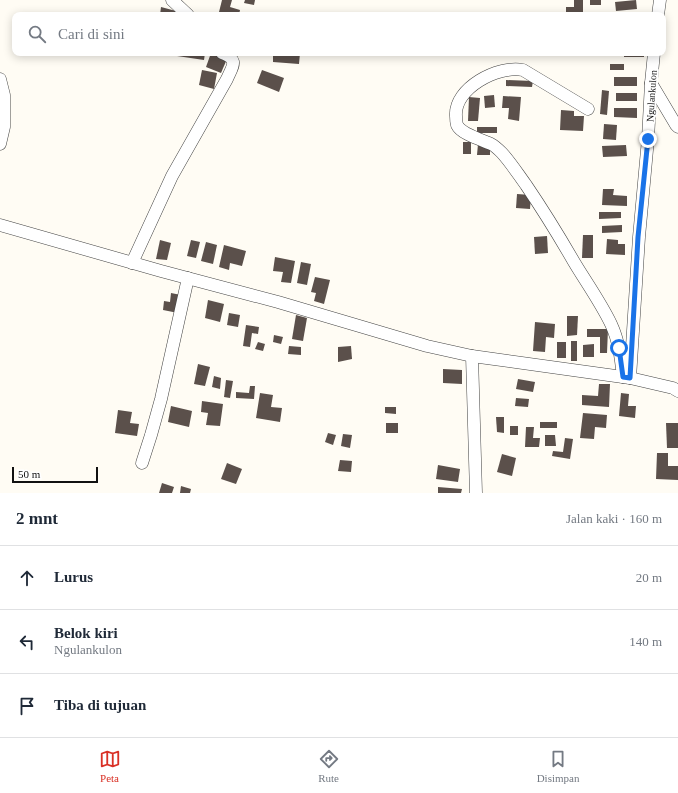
<!DOCTYPE html>
<html lang="id">
<head>
<meta charset="utf-8">
<style>
  :root { --surface:#fff; --page:#f6f6f7; --text:#1f2937; --muted:#747a83; --line:#e0e1e3; --accent:#d93025 }
  body { margin:0; font-family:Georgia,serif; background:var(--page); color:var(--text) }
  .scale { position:absolute; left:12px; bottom:10px; width:86px; box-sizing:border-box; padding-left:4px; border:2px solid #111; border-top:0; font-size:11px; line-height:14px; white-space:nowrap; color:#111; -webkit-text-stroke:3px #fff; paint-order:stroke }
  .stop { position:absolute; width:12px; height:12px; margin:-9px; border:3px solid #1a73e8; border-radius:50%; background:#fff }
  .stop.end { background:#1a73e8; border-color:#fff; box-shadow:0 1px 4px #0008 }
  .list { margin:0; padding:0; list-style:none }
  h2 { display:flex; justify-content:space-between; align-items:center; height:52px; margin:0; padding:0 16px; font-size:17px }
  h2 small { font-size:13px; font-weight:400; color:var(--muted) }
  .list li { display:grid; grid-template-columns:26px 1fr auto; gap:12px; align-items:center; box-sizing:border-box; height:64px; padding:0 16px; border-top:1px solid var(--line) }
  .list b { display:block; font-size:15px; white-space:nowrap }
  .list p { margin:0; font-size:13px; white-space:nowrap; color:var(--muted) }
  .list em { font-size:13px; font-style:normal; color:var(--muted) }
  .icon { flex:none; width:22px; height:22px; fill:none; stroke:currentColor; stroke-width:2; stroke-linecap:round; stroke-linejoin:round }
  .map { position:relative; flex:none; width:678px; height:493px; overflow:hidden }
  .search { position:absolute; background:var(--surface); box-shadow:0 2px 10px #0003; left:12px; right:12px; top:12px; height:44px; display:flex; align-items:center; gap:10px; box-sizing:border-box; padding:0 14px; border-radius:8px; color:var(--muted); font-size:15px }
  .sheet { height:244px; background:var(--surface) }
  nav { display:flex; justify-content:space-around; align-items:center; box-sizing:border-box; height:56px; border-top:1px solid var(--line); background:var(--surface); font-size:11px; color:var(--muted) }
  nav a { display:grid; justify-items:center; gap:2px }
  nav .on { color:var(--accent) }
  .map>svg:first-child { display:block }
  .building { fill:#5b504b }
  .lines { fill:none; stroke-linecap:round; stroke-linejoin:round }
  .street-casing { stroke:#444; stroke-width:13 }
  .street { stroke:#fff; stroke-width:12 }
  .route { stroke:#1a73e8; stroke-width:5 }
  .labels { text-anchor:middle; stroke-width:4; stroke-linejoin:round; paint-order:stroke }
  .street-label { font-size:10px; fill:#111; stroke:#fff }
</style>
</head>
<body>
<div class="map">
<svg width="678" height="493" viewBox="0 0 678 493">
  <rect width="100%" height="100%" fill="#fffcf4"/>
  <g class="building">
    <polygon points="222,0 232,0 230,7 240,10 239,15 230,15 219,12"/>
    <polygon points="245,0 255,0 254,5 244,3"/>
    <polygon points="574,0 583,0 583,15 566,15 566,7 574,7"/>
    <rect x="590" y="0" width="11" height="5"/>
    <polygon points="636,0 637,9 616,11 615,2"/>
    <polygon points="161,7 176,11 175,15 160,15"/>
    <polygon points="177,53 205,53 204,60 177,56"/>
    <polygon points="211,53 227,59 221,73 206,67"/>
    <polygon points="273,53 300,53 299,64 273,62"/>
    <rect x="624" y="53" width="20" height="4"/>
    <rect x="610" y="64" width="14" height="6"/>
    <polygon points="202,70 217,73 214,89 199,85"/>
    <polygon points="262,70 284,78 279,92 257,83"/>
    <rect x="614" y="77" width="23" height="9"/>
    <polygon points="506,80 533,81 532,87 506,86"/>
    <polygon points="602,90 609,91 607,115 600,114"/>
    <rect x="616" y="93" width="21" height="8"/>
    <polygon points="494,95 495,107 485,108 484,96"/>
    <polygon points="503,96 521,97 519,121 508,119 509,108 502,108"/>
    <polygon points="469,97 480,98 478,121 468,121"/>
    <polygon points="614,108 637,108 637,118 614,117"/>
    <polygon points="561,110 574,111 574,116 584,116 583,131 560,130"/>
    <polygon points="604,124 617,125 616,140 603,139"/>
    <rect x="477" y="127" width="20" height="6"/>
    <rect x="463" y="142" width="8" height="12"/>
    <polygon points="478,144 490,144 490,155 477,155"/>
    <polygon points="626,145 627,156 603,157 602,146"/>
    <polygon points="603,189 614,189 613,195 627,196 627,206 602,205"/>
    <polygon points="517,194 531,195 530,209 516,208"/>
    <polygon points="599,212 621,212 621,218 599,219"/>
    <polygon points="622,225 622,232 602,233 602,226"/>
    <polygon points="583,235 593,235 593,258 582,258"/>
    <polygon points="547,236 548,253 535,254 534,237"/>
    <polygon points="607,239 618,240 618,244 625,244 625,255 606,254"/>
    <polygon points="160,240 171,243 167,260 156,259"/>
    <polygon points="191,240 200,242 196,258 187,256"/>
    <polygon points="206,242 217,245 213,264 201,261"/>
    <polygon points="224,245 246,251 242,266 230,263 229,270 219,267"/>
    <polygon points="275,257 295,261 291,283 281,282 283,272 273,271"/>
    <polygon points="301,262 311,264 307,285 297,283"/>
    <polygon points="315,277 330,280 324,304 314,301 316,293 311,292"/>
    <polygon points="171,293 181,295 178,313 163,310 164,301 170,302"/>
    <polygon points="208,300 224,304 220,322 205,318"/>
    <polygon points="229,313 240,315 238,327 227,325"/>
    <polygon points="296,315 307,318 303,341 292,339"/>
    <polygon points="567,316 578,316 577,335 567,336"/>
    <polygon points="535,322 555,324 554,338 546,337 545,352 533,351"/>
    <polygon points="246,325 259,327 258,334 252,333 250,347 243,346"/>
    <polygon points="587,329 608,329 607,353 600,353 600,337 587,337"/>
    <polygon points="274,335 283,337 281,344 273,342"/>
    <rect x="571" y="341" width="6" height="20"/>
    <polygon points="258,342 265,344 263,351 255,349"/>
    <rect x="557" y="342" width="9" height="16"/>
    <polygon points="594,344 594,357 583,357 583,345"/>
    <polygon points="289,346 301,347 301,355 288,354"/>
    <polygon points="351,346 352,359 338,362 338,347"/>
    <polygon points="198,364 210,367 205,386 194,384"/>
    <polygon points="443,369 462,370 462,384 443,383"/>
    <polygon points="214,376 221,378 220,389 212,387"/>
    <polygon points="518,379 535,382 533,392 516,389"/>
    <polygon points="226,380 233,381 230,398 224,397"/>
    <polygon points="599,384 610,384 609,407 582,405 582,395 598,396"/>
    <polygon points="250,386 255,386 254,399 236,398 236,392 249,393"/>
    <polygon points="260,393 273,395 271,407 282,408 280,422 256,418"/>
    <polygon points="621,393 629,394 628,406 636,406 635,418 619,416"/>
    <polygon points="516,398 529,399 528,407 515,406"/>
    <polygon points="202,401 223,404 220,426 206,425 208,413 201,412"/>
    <polygon points="171,406 192,411 189,427 168,422"/>
    <polygon points="385,407 396,407 396,414 385,413"/>
    <polygon points="118,410 132,412 130,423 139,424 137,436 115,433"/>
    <polygon points="583,413 607,415 606,428 595,427 594,439 580,438"/>
    <polygon points="496,417 504,417 504,433 497,432"/>
    <rect x="540" y="422" width="17" height="6"/>
    <rect x="386" y="423" width="12" height="10"/>
    <polygon points="666,423 678,423 678,448 667,448"/>
    <rect x="510" y="426" width="8" height="9"/>
    <polygon points="526,427 534,427 533,438 540,438 539,447 525,447"/>
    <polygon points="328,433 336,435 333,445 325,442"/>
    <polygon points="343,434 352,435 350,448 341,446"/>
    <polygon points="545,435 555,435 556,446 545,446"/>
    <polygon points="565,438 573,439 570,459 552,456 553,451 563,452"/>
    <polygon points="657,453 668,453 668,466 678,466 678,480 656,479"/>
    <polygon points="502,454 516,458 512,476 497,472"/>
    <polygon points="340,460 352,461 351,472 338,471"/>
    <polygon points="227,463 242,469 236,484 221,479"/>
    <polygon points="438,465 460,469 458,482 436,479"/>
    <polygon points="162,483 174,487 172,493 159,493"/>
    <polygon points="181,486 191,489 190,493 180,493"/>
    <polygon points="438,487 462,489 461,493 438,493"/>
  </g>
  <g class="lines">
    <g class="street-casing">
      <g id="street">
        <polyline points="172,0 188,15"/>
        <polyline points="658,15 660,0"/>
        <polyline points="0,79 4,95 4,127 0,144"/>
        <polyline points="651,83 676,125 678,127"/>
        <path d="M588,109l-65,-39c-25,-5 -69,18 -67,46 0,3 0,6 1,9 4,9 25,15 34,19 4,2 8,6 11,9 9,10 16,21 24,32 17,25 33,51 48,77 12,20 27,41 37,62 8,17 10,35 12,53"/>
        <polyline points="0,225 161,271 278,302 427,346 472,356 630,378 673,388 678,391"/>
        <path d="M132,263l40,-87 55,-97c6,-14 12,-19 -5,-26"/>
        <polyline points="472,356 476,493"/>
        <polyline points="630,378 639,237 648,139 651,83 654,53"/>
        <polyline points="142,463 151,435 161,399 188,278"/>
      </g>
    </g>
    <use href="#street" class="street"/>
  </g>
  <g class="lines">
    <polyline class="route" points="619,348 623,377 630,378 638,237 648,139"/>
  </g>
  <g class="labels">
    <g class="street-label">
      <text transform="translate(651 96) rotate(-86)" y="4">Ngulankulon</text>
    </g>
  </g>
</svg>
<div class="scale">50 m</div>
<div class="stop" style="left:619px;top:348px"></div>
<div class="stop end" style="left:648px;top:139px"></div>
<div class="search"><svg class="icon" aria-label="search" viewBox="0 0 24 24"><circle cx="10" cy="10" r="6"/><path d="M15 15l6 6"/></svg>Cari di sini</div>
</div>
<section class="sheet">
<h2>2 mnt<small>Jalan kaki · 160 m</small></h2>
<ul class="list">
<li><svg class="icon" aria-label="ahead" viewBox="0 0 24 24"><path d="M12 20V5M6 11l6-6 6 6"/></svg><div><b>Lurus</b></div><em>20 m</em></li>
<li><svg class="icon" aria-label="left" viewBox="0 0 24 24"><path d="M17 20v-9H6M10 6l-5 5 5 5"/></svg><div><b>Belok kiri</b><p>Ngulankulon</p></div><em>140 m</em></li>
<li><svg class="icon" aria-label="arrive" viewBox="0 0 24 24"><path d="M6 21V4h12l-3 4 3 4H6"/></svg><div><b>Tiba di tujuan</b></div></li>
</ul>
</section>
<nav>
<a class="on"><svg class="icon" aria-label="map" viewBox="0 0 24 24"><path d="M3 6l6-2 6 2 6-2v14l-6 2-6-2-6 2zM9 4v14M15 6v14"/></svg>Peta</a>
<a><svg class="icon" aria-label="directions" viewBox="0 0 24 24"><path d="M12 3l9 9-9 9-9-9zM9 14v-3h6M13 9l2 2-2 2"/></svg>Rute</a>
<a><svg class="icon" aria-label="saved" viewBox="0 0 24 24"><path d="M7 4h10v16l-5-4-5 4z"/></svg>Disimpan</a>
</nav>
</body>
</html>
